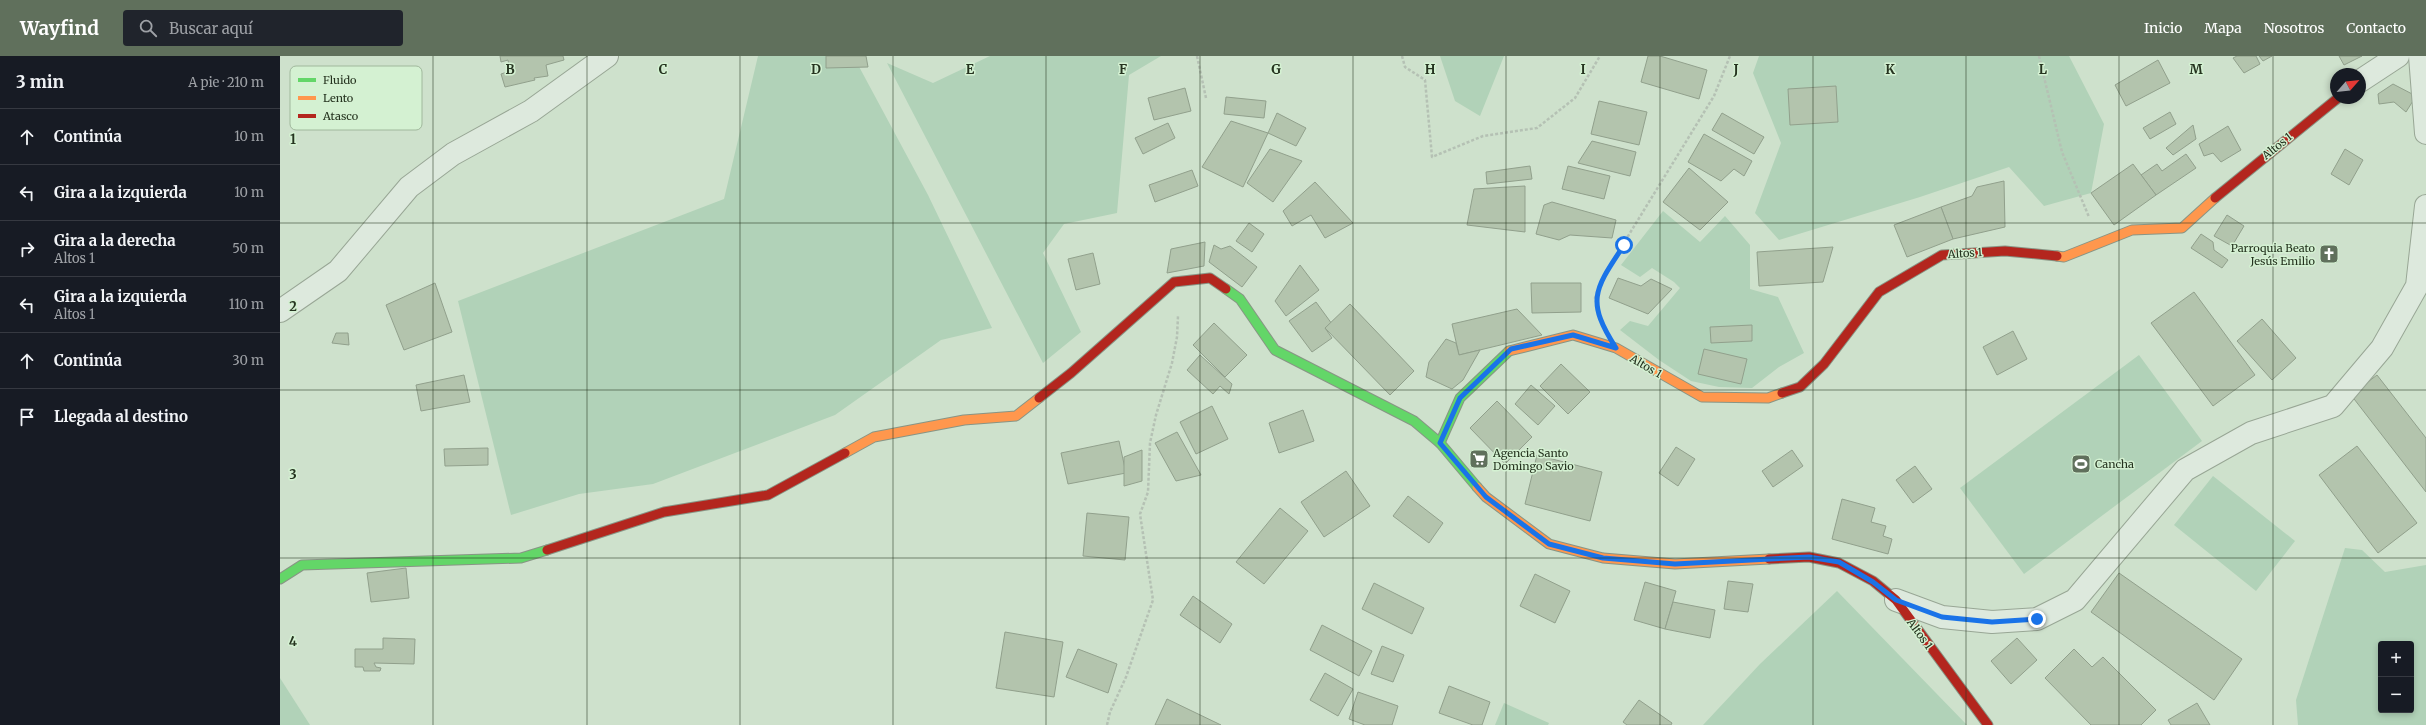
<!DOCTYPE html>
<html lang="es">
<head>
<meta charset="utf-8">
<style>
  :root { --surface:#171b24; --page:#20242c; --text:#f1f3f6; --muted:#9ea1a6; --line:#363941; --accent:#60705c }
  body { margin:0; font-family:Merriweather,serif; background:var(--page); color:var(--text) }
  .controls { position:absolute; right:12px; bottom:12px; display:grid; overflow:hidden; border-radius:4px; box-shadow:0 2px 6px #0003 }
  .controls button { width:36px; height:36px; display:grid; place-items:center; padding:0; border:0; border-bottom:1px solid var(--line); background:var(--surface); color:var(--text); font:20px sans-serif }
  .compass { position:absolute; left:2050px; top:12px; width:36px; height:36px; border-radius:50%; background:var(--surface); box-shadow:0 2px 6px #0003; rotate:62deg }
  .stop { position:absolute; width:12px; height:12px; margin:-9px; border:3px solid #1a73e8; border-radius:50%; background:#fff }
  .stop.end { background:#1a73e8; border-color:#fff; box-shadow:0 1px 4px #0008 }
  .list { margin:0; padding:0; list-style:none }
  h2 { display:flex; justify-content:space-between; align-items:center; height:52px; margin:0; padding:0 16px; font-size:17px }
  h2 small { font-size:13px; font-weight:400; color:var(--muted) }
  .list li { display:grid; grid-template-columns:26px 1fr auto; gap:12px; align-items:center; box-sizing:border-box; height:56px; padding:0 16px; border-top:1px solid var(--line) }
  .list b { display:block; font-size:15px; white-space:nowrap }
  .list p { margin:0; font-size:13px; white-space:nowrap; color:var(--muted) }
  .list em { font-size:13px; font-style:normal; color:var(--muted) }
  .icon { flex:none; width:22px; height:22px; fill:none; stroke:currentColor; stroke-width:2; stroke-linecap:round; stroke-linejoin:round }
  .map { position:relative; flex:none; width:2146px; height:669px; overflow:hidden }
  header { display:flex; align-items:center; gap:24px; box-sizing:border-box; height:56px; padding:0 20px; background:var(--accent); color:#fff }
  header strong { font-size:19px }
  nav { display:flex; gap:22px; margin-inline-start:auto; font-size:14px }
  .search { width:280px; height:36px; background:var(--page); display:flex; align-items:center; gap:10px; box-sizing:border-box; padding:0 14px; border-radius:4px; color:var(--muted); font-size:15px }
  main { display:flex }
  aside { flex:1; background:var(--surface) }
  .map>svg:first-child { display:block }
  .green { fill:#b1d2b8; fill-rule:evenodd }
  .building { fill:#b3c4ad; stroke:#91a08c }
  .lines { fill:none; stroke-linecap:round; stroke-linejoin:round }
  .street-casing { stroke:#98a695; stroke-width:24 }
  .fast-casing { stroke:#889585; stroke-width:11 }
  .slow-casing { stroke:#889585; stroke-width:11 }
  .jam-casing { stroke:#889585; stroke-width:11 }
  .path { stroke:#b5c1b4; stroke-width:2.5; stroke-dasharray:3 2; stroke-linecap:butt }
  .street { stroke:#dde9dd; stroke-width:22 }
  .fast { stroke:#63d668; stroke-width:9 }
  .slow { stroke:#ff974d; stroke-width:9 }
  .jam { stroke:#b3261e; stroke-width:9 }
  .route { stroke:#1a73e8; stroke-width:5 }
  .grid { fill:none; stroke:#25331f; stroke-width:1; stroke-opacity:0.55 }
  .labels { text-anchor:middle; stroke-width:3; stroke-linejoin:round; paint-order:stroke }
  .street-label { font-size:11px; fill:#25331f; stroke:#d4f1d2 }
  .poi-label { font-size:11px; fill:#25331f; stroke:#d4f1d2; text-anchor:start }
  .key { fill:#d4f1d2; stroke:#a0b89c; stroke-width:1 }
  .key-label { font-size:11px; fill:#25331f }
  .grid-label { font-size:13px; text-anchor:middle; font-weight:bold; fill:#25331f; stroke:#d4f1d2; stroke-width:3; stroke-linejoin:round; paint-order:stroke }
</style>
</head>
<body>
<header>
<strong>Wayfind</strong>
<div class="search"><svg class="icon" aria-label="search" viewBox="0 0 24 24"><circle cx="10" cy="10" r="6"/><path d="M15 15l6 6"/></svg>Buscar aquí</div>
<nav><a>Inicio</a><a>Mapa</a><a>Nosotros</a><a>Contacto</a></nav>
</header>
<main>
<aside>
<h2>3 min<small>A pie · 210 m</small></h2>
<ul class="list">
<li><svg class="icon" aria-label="ahead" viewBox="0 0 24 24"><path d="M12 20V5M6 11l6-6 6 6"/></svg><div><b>Continúa</b></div><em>10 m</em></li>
<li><svg class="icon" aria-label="left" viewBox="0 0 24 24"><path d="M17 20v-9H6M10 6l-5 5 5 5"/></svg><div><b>Gira a la izquierda</b></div><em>10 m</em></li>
<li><svg class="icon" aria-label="right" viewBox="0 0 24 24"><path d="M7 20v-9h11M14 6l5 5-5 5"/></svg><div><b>Gira a la derecha</b><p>Altos 1</p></div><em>50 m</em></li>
<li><svg class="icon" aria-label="left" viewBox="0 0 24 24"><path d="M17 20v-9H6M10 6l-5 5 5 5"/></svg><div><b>Gira a la izquierda</b><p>Altos 1</p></div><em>110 m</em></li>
<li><svg class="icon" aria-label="ahead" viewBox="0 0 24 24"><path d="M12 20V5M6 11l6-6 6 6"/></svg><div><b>Continúa</b></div><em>30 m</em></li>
<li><svg class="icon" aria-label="arrive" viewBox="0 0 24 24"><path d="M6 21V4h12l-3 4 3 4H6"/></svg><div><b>Llegada al destino</b></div></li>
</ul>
</aside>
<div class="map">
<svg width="2146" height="669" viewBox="0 0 2146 669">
  <rect width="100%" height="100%" fill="#cee1cc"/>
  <g class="green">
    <polygon points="478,0 556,0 576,5 648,139 712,272 661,284 555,359 373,428 299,438 231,459 178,245 444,143"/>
    <polygon points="710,0 881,0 849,19 837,157 784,168 763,197 801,276 763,307 607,7 653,27"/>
    <polygon points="1160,0 1224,0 1200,60 1175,45"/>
    <polygon points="1479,0 1789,0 1824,68 1811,137 1764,150 1729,111 1640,141 1499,184 1475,157 1501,87 1473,17"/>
    <polygon points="1383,155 1420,186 1445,160 1470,189 1470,233 1498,241 1524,297 1499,311 1472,332 1439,331 1411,325 1379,304 1340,274 1350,265 1368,270 1400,232 1394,226 1372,212 1360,221 1341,209"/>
    <polygon points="1859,299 1922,385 1744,518 1680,432"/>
    <polygon points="1933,420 2015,485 1976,535 1894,469"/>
    <path d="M2065,492l17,2 23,22 41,-7v160h-128l-2,-25zM2101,588h30v66h-30z"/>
    <polygon points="1557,535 1687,669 1423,669 1480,608"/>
    <polygon points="0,622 30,669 0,669"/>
    <polygon points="1224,647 1269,667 1268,669 1215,669"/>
  </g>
  <g class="building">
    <polygon points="220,0 283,0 284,4 266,9 268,20 254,22 255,24 225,31 221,18 230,15 228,4 221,6"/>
    <polygon points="546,0 586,0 588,11 546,12"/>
    <polygon points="1368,0 1380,0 1427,14 1419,43 1361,26"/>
    <polygon points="1957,0 1976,0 1980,8 1964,17 1953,2"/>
    <polygon points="1979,0 1992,0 1983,5"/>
    <polygon points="2059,0 2082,0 2064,9"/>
    <polygon points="1878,4 1890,27 1846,50 1835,29"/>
    <polygon points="2113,28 2136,40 2126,56 2114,46 2099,48 2098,38"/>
    <polygon points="1556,30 1558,66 1510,69 1508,33"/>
    <polygon points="905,32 911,55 874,64 868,42"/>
    <polygon points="946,41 986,45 984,62 944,58"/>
    <polygon points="1319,45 1367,56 1359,89 1311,78"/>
    <polygon points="1890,56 1896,68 1870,83 1863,72"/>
    <polygon points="997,57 1026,72 1016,90 988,77"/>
    <polygon points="1442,57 1484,81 1474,98 1432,74"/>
    <polygon points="951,65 988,77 963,131 922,111"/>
    <polygon points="888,67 895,82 863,98 855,82"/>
    <polygon points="1913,69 1916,83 1893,99 1886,92"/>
    <polygon points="1948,70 1961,94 1941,106 1933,97 1924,100 1919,88"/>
    <polygon points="1424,78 1472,105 1464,120 1454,113 1441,125 1408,106"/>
    <polygon points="1312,85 1356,96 1350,120 1298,107"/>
    <polygon points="990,93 1022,105 993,146 967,127"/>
    <polygon points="2065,93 2083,104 2069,129 2051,118"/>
    <polygon points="1906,98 1916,112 1876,139 1861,119 1877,108 1882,115"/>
    <polygon points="1853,108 1876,139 1834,169 1811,137"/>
    <polygon points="1250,110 1252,123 1207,128 1206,116"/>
    <polygon points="1288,110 1330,120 1324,143 1282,133"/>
    <polygon points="1409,112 1448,146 1420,174 1383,146"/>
    <polygon points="912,114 918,130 875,146 869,129"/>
    <polygon points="1724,125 1725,171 1673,183 1661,151 1692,140 1697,131"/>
    <polygon points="1035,126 1073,167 1045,182 1031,159 1012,170 1003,155"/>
    <polygon points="1245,130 1245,176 1187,169 1194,133"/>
    <polygon points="1272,146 1336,164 1332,182 1290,179 1279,184 1256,178 1264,149"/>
    <polygon points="1661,151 1673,183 1627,201 1614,169"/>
    <polygon points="1947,159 1964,170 1952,190 1934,180"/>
    <polygon points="969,167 984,178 972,196 956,185"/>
    <polygon points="1921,178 1933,186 1934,194 1948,204 1942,212 1911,192"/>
    <polygon points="925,186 924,210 887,217 891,193"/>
    <polygon points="934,189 941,193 950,190 977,211 962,231 929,206"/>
    <polygon points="1553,191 1543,226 1479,230 1477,196"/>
    <polygon points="813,197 820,228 796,234 788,203"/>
    <polygon points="1020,209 1039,234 1006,260 995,245"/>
    <polygon points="1338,222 1361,230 1371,223 1392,233 1368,258 1329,242"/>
    <polygon points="155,227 172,276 124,294 106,249"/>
    <polygon points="1251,227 1301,227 1301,256 1252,257"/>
    <polygon points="1914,236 1975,319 1933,350 1871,267"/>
    <polygon points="1036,246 1052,268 1045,272 1052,282 1032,296 1009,265"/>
    <polygon points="1070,248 1134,315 1110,339 1045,272"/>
    <polygon points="1237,253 1262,279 1179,299 1172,268"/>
    <polygon points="1982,263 2016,302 1992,324 1957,285"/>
    <polygon points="934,267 967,299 945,321 913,289"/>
    <polygon points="1472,269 1472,285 1431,287 1430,271"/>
    <polygon points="1733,275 1747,303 1717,319 1703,291"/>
    <polygon points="56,277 68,277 69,289 52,287"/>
    <polygon points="1166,283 1176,287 1179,299 1200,294 1183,324 1172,333 1146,321 1149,306"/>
    <polygon points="1424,293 1467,303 1461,328 1418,318"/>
    <polygon points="920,299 952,328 949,338 940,330 933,338 907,314"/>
    <polygon points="1281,308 1310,336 1288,358 1260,330"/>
    <polygon points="184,319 190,346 141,355 136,329"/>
    <polygon points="2097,319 2146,382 2146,436 2071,339"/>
    <polygon points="1251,329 1275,350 1258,369 1235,348"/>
    <polygon points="1217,345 1252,381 1225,408 1190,372"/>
    <polygon points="932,350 948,383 916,398 900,366"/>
    <polygon points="1023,354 1034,385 999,397 989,367"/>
    <polygon points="897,376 921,419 896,425 875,387"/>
    <polygon points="839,385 846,417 788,428 781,397"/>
    <polygon points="2077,390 2137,467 2098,497 2039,419"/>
    <polygon points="1396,391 1415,403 1398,430 1379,417"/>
    <polygon points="208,392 208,409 165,410 164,393"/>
    <polygon points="862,394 862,425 844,430 844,401"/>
    <polygon points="1512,394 1523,410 1493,431 1482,415"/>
    <polygon points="1257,399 1322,416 1310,465 1245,448"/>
    <polygon points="1635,410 1652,433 1633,447 1616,424"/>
    <polygon points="1066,415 1090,450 1044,481 1021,446"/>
    <polygon points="1128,440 1163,467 1149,487 1113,460"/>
    <polygon points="1562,443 1595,452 1591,466 1606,470 1603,480 1612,483 1608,498 1552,483"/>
    <polygon points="1000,452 1028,475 984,528 956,506"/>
    <polygon points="807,457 849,461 845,504 803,500"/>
    <polygon points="126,512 129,542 91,546 87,517"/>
    <polygon points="1839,517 1962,603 1934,644 1811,556"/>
    <polygon points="1255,518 1290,535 1275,567 1240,550"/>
    <polygon points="1448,525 1473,528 1468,556 1444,553"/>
    <polygon points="1365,526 1396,535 1385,573 1354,564"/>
    <polygon points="1094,527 1144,552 1132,578 1082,553"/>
    <polygon points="913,540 952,568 940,587 900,559"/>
    <polygon points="1393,546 1435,554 1430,582 1385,573"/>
    <polygon points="1042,569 1092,595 1079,620 1030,594"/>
    <polygon points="725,576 783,586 774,641 716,632"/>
    <polygon points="103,582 135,583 134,608 94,607 96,611 101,612 100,615 84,615 83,611 75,611 75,593 103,593"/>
    <polygon points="1737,582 1757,604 1731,628 1711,605"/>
    <polygon points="1102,590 1124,599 1113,626 1091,618"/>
    <polygon points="798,593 837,608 828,637 786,621"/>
    <polygon points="1794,593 1812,611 1823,601 1876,654 1861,669 1811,669 1765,622"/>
    <polygon points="1045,617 1073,633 1058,660 1030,644"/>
    <polygon points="1169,630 1210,646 1202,669 1193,669 1159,657"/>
    <polygon points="1078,636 1118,650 1112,669 1085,669 1069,663"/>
    <polygon points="887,643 941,669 875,669"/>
    <polygon points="1359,644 1392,667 1391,669 1347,669 1343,666"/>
    <polygon points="1917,647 1930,669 1891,669 1888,664"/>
  </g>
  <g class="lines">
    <g class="street-casing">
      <g id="street">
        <polyline points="2140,0 2146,77"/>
        <polyline points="2080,25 2118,0"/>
        <polyline points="0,255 58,215 129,131 173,98 251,55 327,0"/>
        <polyline points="1616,544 1662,561 1712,566 1757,563 1795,544 1905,414 1971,377 2053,350 2102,292 2137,230 2146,150"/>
      </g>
    </g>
    <g class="fast-casing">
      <g id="fast">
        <polyline points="946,233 960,243 995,294 1134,365 1160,387"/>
        <polyline points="1197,431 1160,387 1180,342 1229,295"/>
        <polyline points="0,523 22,509 241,502 267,494"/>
      </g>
    </g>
    <g class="slow-casing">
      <g id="slow">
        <polyline points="1777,200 1784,201 1852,174 1902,172 1935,142"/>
        <polyline points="1229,295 1293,279 1336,292 1422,341 1488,342 1502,337"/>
        <polyline points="565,397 594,381 684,364 736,360 759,342"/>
        <polyline points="1197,431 1206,441 1269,488 1323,502 1395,508 1489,503"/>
      </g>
    </g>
    <g class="jam-casing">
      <g id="jam">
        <polyline points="1935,142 2058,42"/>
        <polyline points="1502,337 1520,331 1544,308 1599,236 1662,199 1725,195 1777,200"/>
        <polyline points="759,342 791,317 894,226 930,222 946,233"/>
        <polyline points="267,494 384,456 488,439 565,397"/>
        <polyline points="1489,503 1529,501 1559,507 1593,525 1616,544 1708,669"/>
      </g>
    </g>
    <g class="path">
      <polyline points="917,0 926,42"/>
      <polyline points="1122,0 1125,11 1145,24 1152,101 1203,80 1257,72 1295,42 1320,0"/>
      <polyline points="1759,0 1782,96 1809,161"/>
      <polyline points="1319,257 1315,242 1326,216 1434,40 1450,0"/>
      <polyline points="827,669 830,656 846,621 873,544 860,458 868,436 870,387 876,359 892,307 897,281 898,260"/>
    </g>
    <use href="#street" class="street"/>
    <use href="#fast" class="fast"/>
    <use href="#slow" class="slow"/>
    <use href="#jam" class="jam"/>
  </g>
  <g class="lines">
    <path class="route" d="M1344,189c-29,44 -39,55 -8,103l-43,-13 -62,14 -51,49 -20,45 46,54 63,47 54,14 72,6 134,-7 30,5 34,20 23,18 46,17 50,5 45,-3"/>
  </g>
  <path class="grid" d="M153,0v669M307,0v669M460,0v669M613,0v669M766,0v669M920,0v669M1073,0v669M1226,0v669M1380,0v669M1533,0v669M1686,0v669M1839,0v669M1993,0v669M0,167h2146M0,334h2146M0,502h2146"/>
  <defs>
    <g id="church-square" transform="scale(1)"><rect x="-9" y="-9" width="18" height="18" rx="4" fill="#60705c" stroke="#d4f1d2"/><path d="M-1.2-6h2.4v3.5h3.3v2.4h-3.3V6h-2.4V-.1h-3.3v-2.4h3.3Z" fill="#fff"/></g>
    <g id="supermarket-square" transform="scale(1)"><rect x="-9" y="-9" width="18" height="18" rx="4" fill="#60705c" stroke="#d4f1d2"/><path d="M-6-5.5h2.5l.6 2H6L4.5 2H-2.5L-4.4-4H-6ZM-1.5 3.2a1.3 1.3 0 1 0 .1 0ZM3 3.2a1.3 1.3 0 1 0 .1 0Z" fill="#fff"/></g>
    <g id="stadium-square" transform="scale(1)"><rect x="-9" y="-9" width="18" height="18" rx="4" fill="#60705c" stroke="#d4f1d2"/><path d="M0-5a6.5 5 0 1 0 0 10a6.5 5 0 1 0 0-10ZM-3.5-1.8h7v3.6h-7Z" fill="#fff"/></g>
  </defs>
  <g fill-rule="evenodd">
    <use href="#church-square" x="2049" y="198"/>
    <use href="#supermarket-square" x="1199" y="403"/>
    <use href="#stadium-square" x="1801" y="408"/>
  </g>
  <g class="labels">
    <g class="street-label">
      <text transform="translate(1997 90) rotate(-39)" y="4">Altos 1</text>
      <text transform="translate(1685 197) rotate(-4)" y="4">Altos 1</text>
      <text transform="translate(1366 310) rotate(30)" y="4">Altos 1</text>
      <text transform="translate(1640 578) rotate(54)" y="4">Altos 1</text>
    </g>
    <g class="poi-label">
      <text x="2035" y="196" text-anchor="end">Parroquia Beato<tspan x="2035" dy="13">Jesús Emilio</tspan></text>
      <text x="1213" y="401">Agencia Santo<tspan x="1213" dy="13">Domingo Savio</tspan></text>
      <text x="1815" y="412">Cancha</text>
    </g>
  </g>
  <rect x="10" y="10" width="132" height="64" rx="6" class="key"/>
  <rect x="18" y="22" width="18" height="4" fill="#63d668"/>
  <rect x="18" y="40" width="18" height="4" fill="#ff974d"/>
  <rect x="18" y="58" width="18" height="4" fill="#b3261e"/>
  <g class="key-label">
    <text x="43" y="28">Fluido</text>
    <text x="43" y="46">Lento</text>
    <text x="43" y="64">Atasco</text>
  </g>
  <g class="grid-label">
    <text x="230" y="18">B</text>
    <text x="383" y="18">C</text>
    <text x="536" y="18">D</text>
    <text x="690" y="18">E</text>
    <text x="843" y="18">F</text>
    <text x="996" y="18">G</text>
    <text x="1150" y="18">H</text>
    <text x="1303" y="18">I</text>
    <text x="1456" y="18">J</text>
    <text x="1610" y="18">K</text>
    <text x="1763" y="18">L</text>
    <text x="1916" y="18">M</text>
    <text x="13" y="88">1</text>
    <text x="13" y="255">2</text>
    <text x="13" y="423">3</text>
    <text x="13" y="590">4</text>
  </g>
</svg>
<div class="controls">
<button>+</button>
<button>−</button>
</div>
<svg class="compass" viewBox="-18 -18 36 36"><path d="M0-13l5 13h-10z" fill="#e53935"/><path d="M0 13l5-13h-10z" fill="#9ea1a6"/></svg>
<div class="stop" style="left:1344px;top:189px"></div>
<div class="stop end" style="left:1757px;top:563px"></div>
</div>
</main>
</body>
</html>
